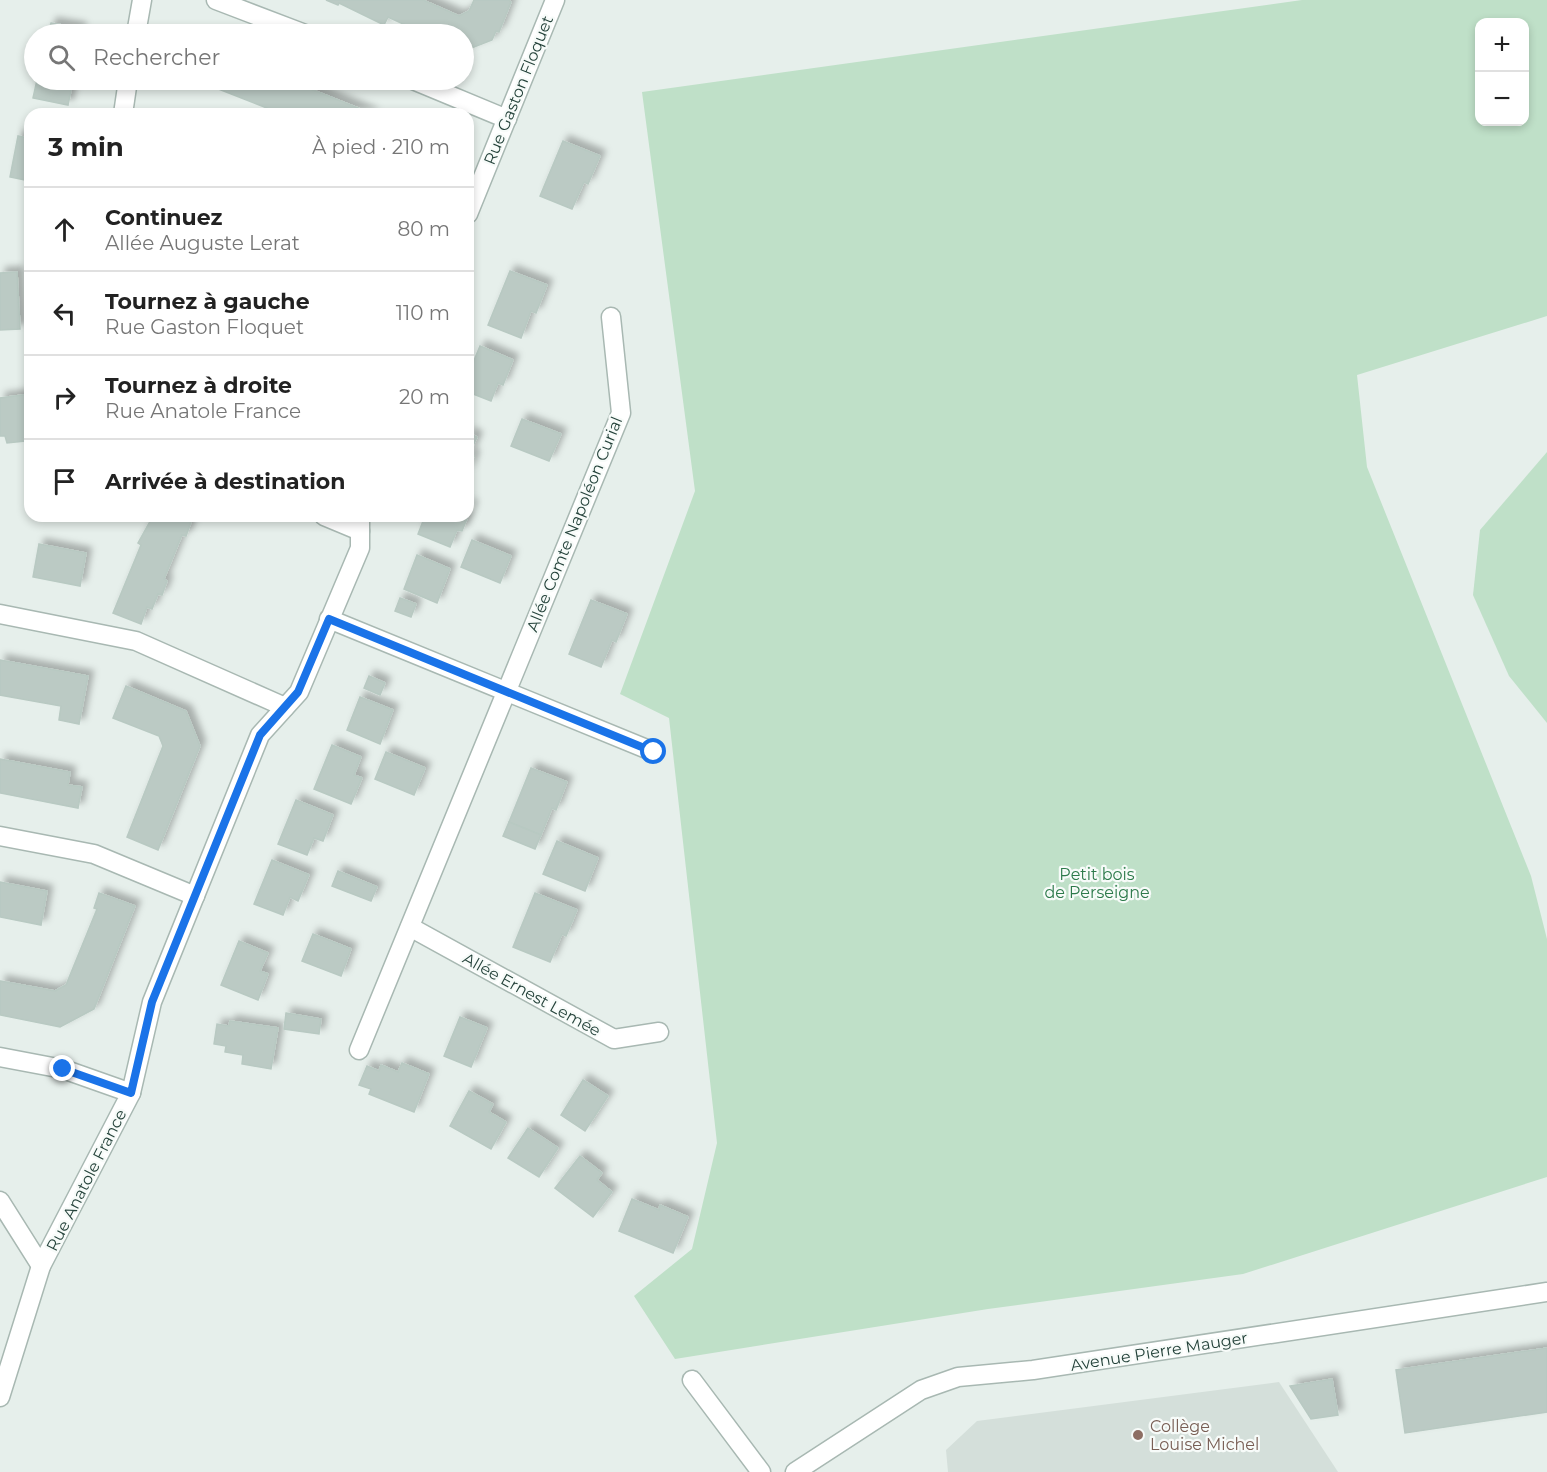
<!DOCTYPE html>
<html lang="fr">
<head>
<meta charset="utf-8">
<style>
  :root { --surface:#fff; --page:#f6f6f6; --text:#222; --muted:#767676; --line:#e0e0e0 }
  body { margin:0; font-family:Montserrat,sans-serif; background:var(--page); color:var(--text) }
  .controls { position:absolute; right:18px; top:18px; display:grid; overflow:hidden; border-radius:12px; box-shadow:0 3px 9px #0003 }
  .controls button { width:54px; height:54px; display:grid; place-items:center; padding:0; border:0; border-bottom:2px solid var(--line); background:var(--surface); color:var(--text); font:30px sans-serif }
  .stop { position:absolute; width:18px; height:18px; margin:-14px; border:4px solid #1a73e8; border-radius:50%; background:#fff }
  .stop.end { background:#1a73e8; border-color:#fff; box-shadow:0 2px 6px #0008 }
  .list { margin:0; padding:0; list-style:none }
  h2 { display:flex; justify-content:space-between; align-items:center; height:78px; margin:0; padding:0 24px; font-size:26px }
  h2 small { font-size:20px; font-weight:400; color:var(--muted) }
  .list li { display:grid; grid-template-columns:39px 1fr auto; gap:18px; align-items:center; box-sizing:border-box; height:84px; padding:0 24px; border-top:2px solid var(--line) }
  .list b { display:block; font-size:22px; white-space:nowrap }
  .list p { margin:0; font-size:20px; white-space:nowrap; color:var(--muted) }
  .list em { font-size:20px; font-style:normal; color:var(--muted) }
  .icon { flex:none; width:33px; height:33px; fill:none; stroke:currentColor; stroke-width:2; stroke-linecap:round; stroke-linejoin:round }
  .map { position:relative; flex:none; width:1547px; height:1472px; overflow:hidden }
  .search { position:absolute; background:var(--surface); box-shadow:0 3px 9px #0003; left:24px; top:24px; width:450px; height:66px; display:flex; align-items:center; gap:15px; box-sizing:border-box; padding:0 21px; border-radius:33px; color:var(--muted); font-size:22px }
  .panel { position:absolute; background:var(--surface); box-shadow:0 3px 9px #0003; left:24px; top:108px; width:450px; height:414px; border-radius:18px }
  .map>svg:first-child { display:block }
  .built { fill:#d4dfda }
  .green { fill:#bfe0c8; fill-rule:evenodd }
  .building { fill:#bbcac4; stroke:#b8c9c2; stroke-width:1.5; filter:url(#shadow) }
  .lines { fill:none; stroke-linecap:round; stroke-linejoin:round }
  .minor-casing { stroke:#a8b8b2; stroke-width:21 }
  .minor { stroke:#fff; stroke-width:18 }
  .route { stroke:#1a73e8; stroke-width:8 }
  .education-dot { fill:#8d6e63; stroke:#f7fbf9; stroke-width:2 }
  .labels { text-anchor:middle; stroke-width:4.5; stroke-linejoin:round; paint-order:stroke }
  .street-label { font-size:16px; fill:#24423a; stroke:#f7fbf9 }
  .park-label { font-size:16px; fill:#2d7a4b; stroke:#f7fbf9 }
  .education-label { font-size:16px; fill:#785e54; stroke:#f7fbf9; text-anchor:start }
</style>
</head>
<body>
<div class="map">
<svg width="1547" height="1472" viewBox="0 0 1547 1472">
  <defs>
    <filter id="shadow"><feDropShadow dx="5.5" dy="-5.5" stdDeviation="3" flood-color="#0004"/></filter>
  </defs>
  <rect width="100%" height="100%" fill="#e6efeb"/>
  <polygon class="built" points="1279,1382 1338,1472 948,1472 946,1450 977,1421"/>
  <g class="green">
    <path d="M1302,0h245v316l-190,59 10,92 164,409 16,63v238l-304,97 -255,35 -313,50 -41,-63 58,-47 25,-106 -48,-425 -49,-24 75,-203 -53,-399zM1480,22h44v100h-44z"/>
    <polygon points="1547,452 1547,723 1509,676 1473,595 1480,530"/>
  </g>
  <g class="building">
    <polygon points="326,0 423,0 459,16 469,11 474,0 509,0 511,2 499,32 496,31 492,40 464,51 464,34 425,34 388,17 384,25 339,3 338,5"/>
    <polygon points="51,23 81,28 79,34 48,34"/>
    <polygon points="37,80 73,80 68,105 33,98"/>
    <polygon points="214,80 288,80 373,114 282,114 211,86"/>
    <polygon points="30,128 30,181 10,177 18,136 28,138"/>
    <polygon points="563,141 600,156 588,184 584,182 572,209 540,196"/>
    <polygon points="510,271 547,285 536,313 531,311 521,338 488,325"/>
    <polygon points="17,272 20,329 0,330 0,273"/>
    <polygon points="480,346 513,360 503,385 498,383 491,401 468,392 468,375"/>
    <polygon points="30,394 30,416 25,441 7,443 5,436 0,436 0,398"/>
    <polygon points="522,419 561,434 549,461 511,446"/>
    <polygon points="468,433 477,437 469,454 474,456 468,472"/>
    <polygon points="468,504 472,506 462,531 457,530 450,547 418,534 425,516 468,516"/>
    <polygon points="153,516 189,516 187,521 191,522 186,536 182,535 164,579 167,581 162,595 158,594 152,609 147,607 141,624 113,613 141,545 138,543"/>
    <polygon points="472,540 511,556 500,583 461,567"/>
    <polygon points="39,544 86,553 80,586 33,577"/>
    <polygon points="417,555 450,569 437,603 404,589"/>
    <polygon points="400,598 416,604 411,617 395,611"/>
    <polygon points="591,600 627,614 616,642 612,640 601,667 569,654"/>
    <polygon points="0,660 88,676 79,724 59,720 61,706 0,695"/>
    <polygon points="369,676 385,683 380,695 364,688"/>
    <polygon points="126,686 186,711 200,746 158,850 127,837 163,746 159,736 113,718"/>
    <polygon points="360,697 393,710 380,744 347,730"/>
    <polygon points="332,745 361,757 354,775 362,778 351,804 314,789"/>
    <polygon points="386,752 425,768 414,795 375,779"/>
    <polygon points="0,759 70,772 68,785 82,787 78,808 0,793"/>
    <polygon points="531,768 567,782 556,810 552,808 541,835 509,822"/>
    <polygon points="296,800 333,815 323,841 314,838 307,855 278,844"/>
    <polygon points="509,822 541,835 535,849 503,836"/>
    <polygon points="557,841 598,858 585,891 543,874"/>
    <polygon points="272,860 309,875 298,901 290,897 283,915 254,904"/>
    <polygon points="338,871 377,887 371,901 332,886"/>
    <polygon points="0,882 47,891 41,925 0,917"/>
    <polygon points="99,893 135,906 94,1009 60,1027 0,1015 0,981 55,991 66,985 97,909 94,908"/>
    <polygon points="535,893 577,910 566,936 562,934 550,962 513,947"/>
    <polygon points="313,934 351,949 341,976 302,961"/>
    <polygon points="239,941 268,953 260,971 268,974 258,1000 221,985"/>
    <polygon points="286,1013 321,1019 319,1034 284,1029"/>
    <polygon points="460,1017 487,1028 471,1067 444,1056"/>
    <polygon points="230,1021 278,1028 271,1069 242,1064 243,1055 225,1052 226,1046 214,1044 217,1024 229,1026"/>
    <polygon points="402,1063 429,1074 414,1112 369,1094 371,1089 359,1085 367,1066 379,1071 381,1065 398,1072"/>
    <polygon points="583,1080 608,1096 585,1131 561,1115"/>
    <polygon points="469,1091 493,1104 489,1112 506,1122 491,1149 450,1126"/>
    <polygon points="528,1128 558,1148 539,1177 508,1158"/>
    <polygon points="580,1156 602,1173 597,1180 612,1192 593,1217 555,1188"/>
    <polygon points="632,1199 659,1210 660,1205 688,1217 673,1253 619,1231"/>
    <polygon points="1547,1348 1547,1412 1405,1433 1396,1370"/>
    <polygon points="1332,1379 1338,1415 1311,1419 1290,1386"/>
  </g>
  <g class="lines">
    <g class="minor-casing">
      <g id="minor">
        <polyline points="216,0 305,34"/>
        <polyline points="136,34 142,0"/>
        <polyline points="413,80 507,119"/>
        <polyline points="123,114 128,80"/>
        <polyline points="468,214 555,0"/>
        <polyline points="324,516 360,531"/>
        <polyline points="0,614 136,641 285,707"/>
        <polyline points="329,619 654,752"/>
        <polyline points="0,836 94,854 195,896"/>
        <polyline points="410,927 614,1039 659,1032"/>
        <polyline points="359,1050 621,413 611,317"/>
        <polyline points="0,1057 63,1069 131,1093 41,1266 0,1397"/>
        <polyline points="131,1093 152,1002 260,735 299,692 360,548 360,516"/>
        <polyline points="0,1201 41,1266"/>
        <polyline points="692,1380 761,1472"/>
        <polyline points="795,1472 921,1390 958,1377 1033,1370 1547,1292"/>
      </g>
    </g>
    <use href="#minor" class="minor"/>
  </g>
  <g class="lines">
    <polyline class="route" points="63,1069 131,1093 152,1002 260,735 298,692 329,619 654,752"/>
  </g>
  <circle class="education-dot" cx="1138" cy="1435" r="6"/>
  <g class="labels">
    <g class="street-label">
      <text transform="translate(518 90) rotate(-68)" y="6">Rue Gaston Floquet</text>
      <text transform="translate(574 524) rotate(-68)" y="6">Allée Comte Napoléon Curial</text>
      <text transform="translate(532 994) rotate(29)" y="6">Allée Ernest Lemée</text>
      <text transform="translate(86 1180) rotate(-63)" y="6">Rue Anatole France</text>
      <text transform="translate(1159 1351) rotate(-9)" y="6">Avenue Pierre Mauger</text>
    </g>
    <g class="park-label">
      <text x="1097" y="880">Petit bois<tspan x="1097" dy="18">de Perseigne</tspan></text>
    </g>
    <g class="education-label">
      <text x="1150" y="1432">Collège<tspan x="1150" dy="18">Louise Michel</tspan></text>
    </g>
  </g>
</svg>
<div class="controls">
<button>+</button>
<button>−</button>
</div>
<div class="stop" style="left:654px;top:752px"></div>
<div class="stop end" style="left:63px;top:1069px"></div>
<div class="search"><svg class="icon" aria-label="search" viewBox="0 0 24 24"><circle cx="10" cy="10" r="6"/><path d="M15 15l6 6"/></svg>Rechercher</div>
<section class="panel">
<h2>3 min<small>À pied · 210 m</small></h2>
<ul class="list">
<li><svg class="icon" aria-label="ahead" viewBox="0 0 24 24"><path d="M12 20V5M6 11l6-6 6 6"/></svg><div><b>Continuez</b><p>Allée Auguste Lerat</p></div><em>80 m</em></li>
<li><svg class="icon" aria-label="left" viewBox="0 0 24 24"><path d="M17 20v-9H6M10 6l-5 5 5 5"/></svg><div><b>Tournez à gauche</b><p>Rue Gaston Floquet</p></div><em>110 m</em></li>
<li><svg class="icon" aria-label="right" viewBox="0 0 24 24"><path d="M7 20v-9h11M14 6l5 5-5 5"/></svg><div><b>Tournez à droite</b><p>Rue Anatole France</p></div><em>20 m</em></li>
<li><svg class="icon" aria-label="arrive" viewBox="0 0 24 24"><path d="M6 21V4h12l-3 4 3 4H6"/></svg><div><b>Arrivée à destination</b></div></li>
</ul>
</section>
</div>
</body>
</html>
